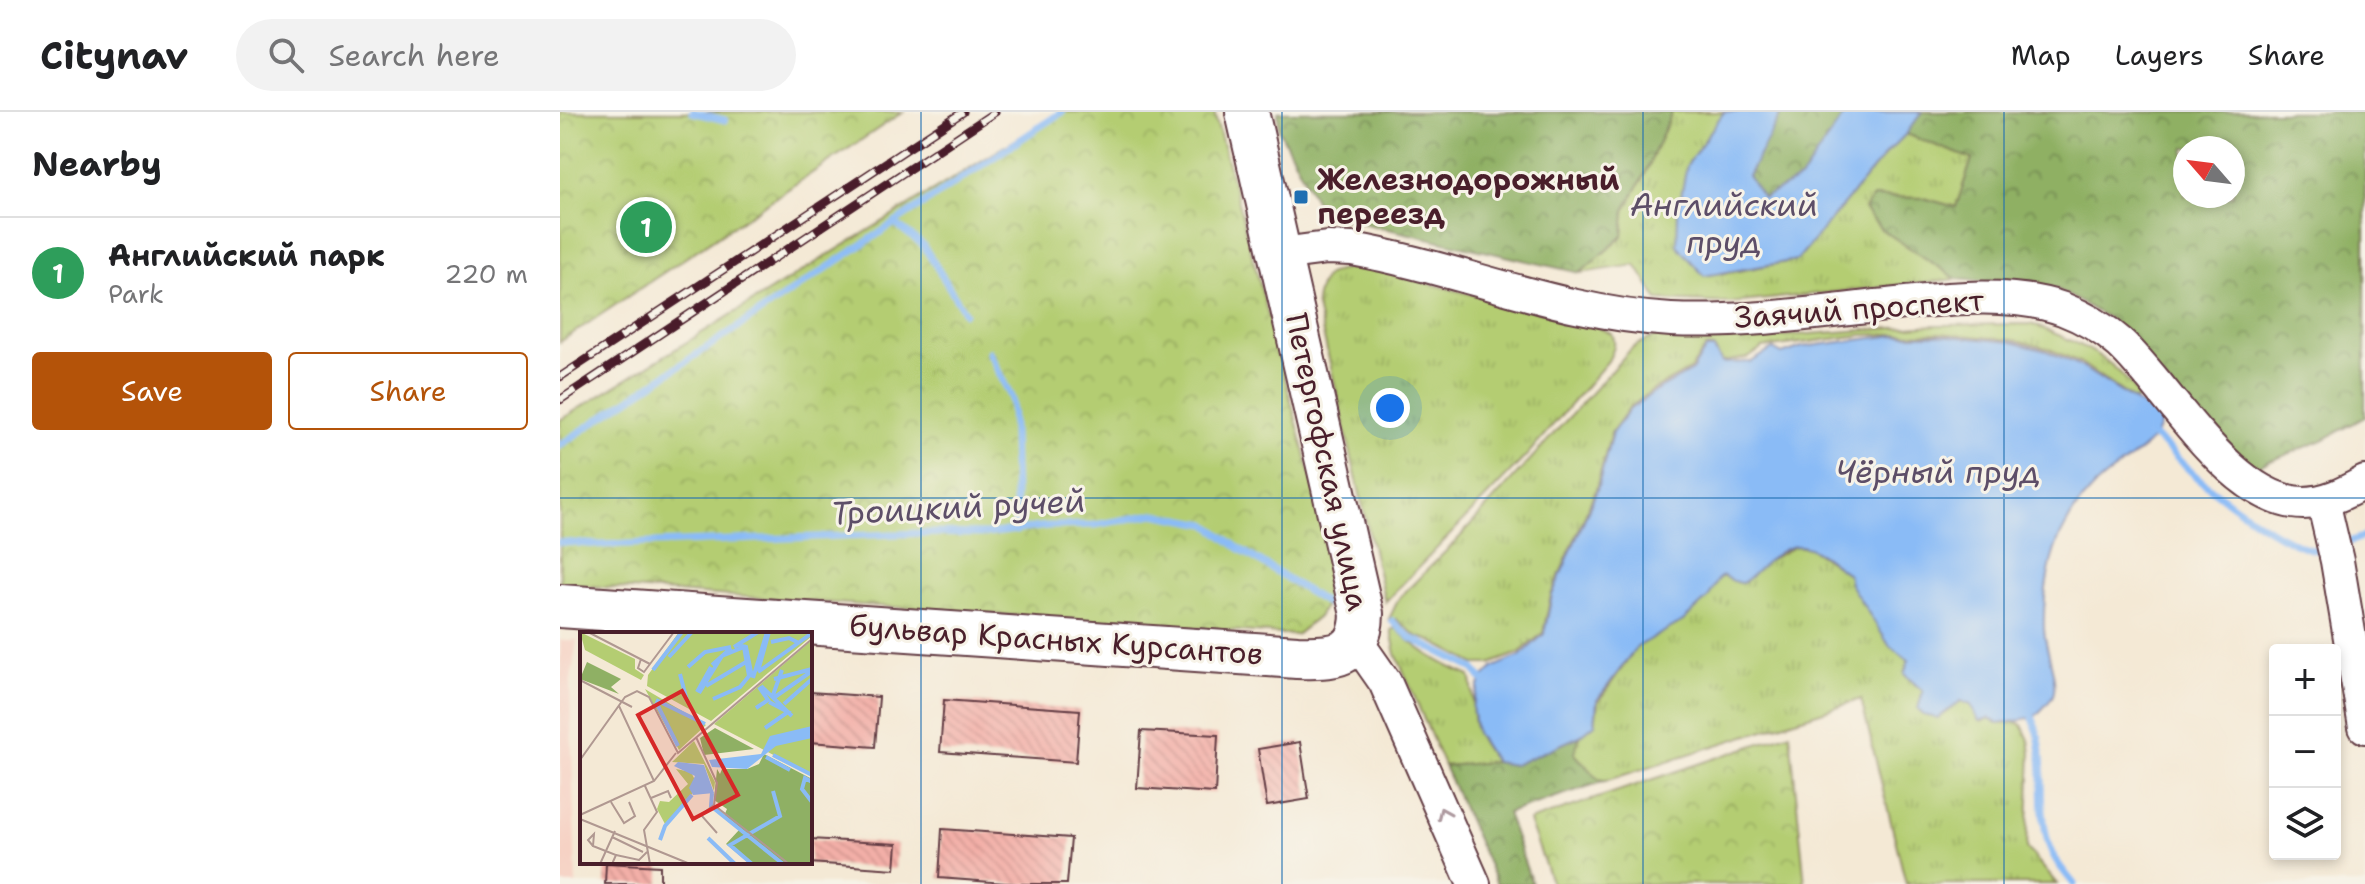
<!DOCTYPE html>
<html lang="en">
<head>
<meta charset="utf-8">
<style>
  :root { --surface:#fff; --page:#f2f2f2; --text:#202124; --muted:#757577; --line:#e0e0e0; --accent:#b45309 }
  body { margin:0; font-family:"Shantell Sans",sans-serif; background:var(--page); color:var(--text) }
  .controls { position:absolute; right:24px; bottom:24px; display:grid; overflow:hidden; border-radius:8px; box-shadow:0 4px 12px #0003 }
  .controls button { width:72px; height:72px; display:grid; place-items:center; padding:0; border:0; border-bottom:2px solid var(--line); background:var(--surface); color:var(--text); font:40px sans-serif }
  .compass { position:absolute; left:1613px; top:24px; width:72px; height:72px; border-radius:50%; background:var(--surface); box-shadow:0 4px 12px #0003; rotate:298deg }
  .you { position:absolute; left:830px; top:296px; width:28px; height:28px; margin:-20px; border:6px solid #fff; border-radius:50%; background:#1a73e8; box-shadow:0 0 0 12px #1a73e833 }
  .badge { display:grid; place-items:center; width:52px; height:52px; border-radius:50%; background:var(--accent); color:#fff; font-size:26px; font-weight:700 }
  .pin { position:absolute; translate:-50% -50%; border:4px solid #fff; box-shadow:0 2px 8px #0006 }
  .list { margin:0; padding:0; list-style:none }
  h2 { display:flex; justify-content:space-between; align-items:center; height:104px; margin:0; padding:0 32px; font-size:34px }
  h2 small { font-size:26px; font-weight:400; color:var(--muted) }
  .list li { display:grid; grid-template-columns:52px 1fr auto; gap:24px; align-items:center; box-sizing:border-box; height:112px; padding:0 32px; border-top:2px solid var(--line) }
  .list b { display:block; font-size:30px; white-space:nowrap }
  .list p { margin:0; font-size:26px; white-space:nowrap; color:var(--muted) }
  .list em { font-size:26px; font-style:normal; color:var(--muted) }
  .actions { display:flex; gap:16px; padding:24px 32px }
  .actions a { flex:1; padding:18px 0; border:2px solid var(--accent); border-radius:8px; text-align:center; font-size:28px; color:var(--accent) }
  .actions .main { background:var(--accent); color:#fff }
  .icon { flex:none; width:44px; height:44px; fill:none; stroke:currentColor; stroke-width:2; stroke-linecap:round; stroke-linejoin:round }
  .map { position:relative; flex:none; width:1805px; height:772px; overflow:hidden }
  header { display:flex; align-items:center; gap:48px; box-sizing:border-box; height:112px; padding:0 40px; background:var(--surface); border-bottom:2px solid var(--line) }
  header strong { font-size:38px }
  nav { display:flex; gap:44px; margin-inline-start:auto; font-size:28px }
  .search { width:560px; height:72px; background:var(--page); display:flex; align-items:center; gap:20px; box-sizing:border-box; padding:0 28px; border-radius:44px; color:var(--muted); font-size:30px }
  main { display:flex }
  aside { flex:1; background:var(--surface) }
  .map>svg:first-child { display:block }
  .built { fill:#f6d2c4 }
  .grass { fill:url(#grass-tufts); stroke:#7f764e; stroke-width:2 }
  .forest { fill:url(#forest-crowns); stroke:#6c6848; stroke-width:2; fill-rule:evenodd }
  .park { fill:url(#park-crowns); stroke:#7f764e; stroke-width:2 }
  .water { fill:#8abbf6; stroke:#6a6d90; stroke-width:2 }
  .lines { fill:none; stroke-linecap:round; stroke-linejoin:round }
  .stream { stroke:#8abbf6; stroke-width:7 }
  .building { fill:url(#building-back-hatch) }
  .minor-casing { stroke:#643d44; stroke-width:36 }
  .major-casing { stroke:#643d44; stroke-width:46 }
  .minor { stroke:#fff; stroke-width:32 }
  .major { stroke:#fff; stroke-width:42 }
  .rail-casing { stroke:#4a1f2b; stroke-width:9 }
  .rail { stroke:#f7f3e8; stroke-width:6; stroke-dasharray:18; stroke-linecap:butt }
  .oneway { stroke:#ae9aa0 }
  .grid { fill:none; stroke:#1f6fb2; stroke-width:2; stroke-opacity:0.55 }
  .poi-dot { fill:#1f6fb2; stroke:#f7f3e8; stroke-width:3 }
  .labels { text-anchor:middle; stroke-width:6; stroke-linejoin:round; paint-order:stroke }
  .poi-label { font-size:30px; font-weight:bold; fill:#4a1f2b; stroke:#f7f3e8; text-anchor:start }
  .street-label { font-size:30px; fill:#4a1f2b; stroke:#f7f3e8 }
  .water-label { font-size:32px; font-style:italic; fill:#5d4e68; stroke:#f7f3e8 }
  .inset-river { fill:none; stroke:#8abbf6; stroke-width:4 }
  .inset-road { fill:none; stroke:#b09891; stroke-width:2 }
  .view { fill:#d62828; fill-opacity:0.15; stroke:#d62828; stroke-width:4 }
  .inset-edge { fill:none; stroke:#4a1f2b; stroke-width:4 }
</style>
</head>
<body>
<header>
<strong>Citynav</strong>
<div class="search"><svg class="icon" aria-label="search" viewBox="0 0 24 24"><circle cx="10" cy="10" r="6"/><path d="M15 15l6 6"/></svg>Search here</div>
<nav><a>Map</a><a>Layers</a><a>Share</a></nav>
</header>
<main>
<aside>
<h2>Nearby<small></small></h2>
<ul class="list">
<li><span class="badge" style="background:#2e9e5b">1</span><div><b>Английский парк</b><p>Park</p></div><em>220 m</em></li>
</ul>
<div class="actions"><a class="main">Save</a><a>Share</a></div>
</aside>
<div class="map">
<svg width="1805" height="772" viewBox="0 0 1805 772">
  <defs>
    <pattern id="grass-tufts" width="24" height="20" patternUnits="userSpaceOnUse" patternTransform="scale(2)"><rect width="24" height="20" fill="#b4cd72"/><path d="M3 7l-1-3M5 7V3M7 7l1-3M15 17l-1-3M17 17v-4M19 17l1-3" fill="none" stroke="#9cb063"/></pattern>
    <pattern id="forest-crowns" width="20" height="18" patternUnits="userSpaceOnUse" patternTransform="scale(2)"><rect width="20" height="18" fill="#8fb064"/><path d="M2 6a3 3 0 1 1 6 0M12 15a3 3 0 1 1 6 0" fill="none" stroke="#778f53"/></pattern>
    <pattern id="park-crowns" width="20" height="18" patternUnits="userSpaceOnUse" patternTransform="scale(2)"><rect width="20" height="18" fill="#b4cd72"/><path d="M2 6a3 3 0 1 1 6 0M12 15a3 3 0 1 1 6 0" fill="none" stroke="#9cb063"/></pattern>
    <pattern id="building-back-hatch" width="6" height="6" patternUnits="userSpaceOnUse" patternTransform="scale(2)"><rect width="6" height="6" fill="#f3afa7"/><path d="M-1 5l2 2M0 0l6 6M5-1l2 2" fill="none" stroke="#d29690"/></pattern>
  </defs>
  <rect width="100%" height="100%" fill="#f7f3e8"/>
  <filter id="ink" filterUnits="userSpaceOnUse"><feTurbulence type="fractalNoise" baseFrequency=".0125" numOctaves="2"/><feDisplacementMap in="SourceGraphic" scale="16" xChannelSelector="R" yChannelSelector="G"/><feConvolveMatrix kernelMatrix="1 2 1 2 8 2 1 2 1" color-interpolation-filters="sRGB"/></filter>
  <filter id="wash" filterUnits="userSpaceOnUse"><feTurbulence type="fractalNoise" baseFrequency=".006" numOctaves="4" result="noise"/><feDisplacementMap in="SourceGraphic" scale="32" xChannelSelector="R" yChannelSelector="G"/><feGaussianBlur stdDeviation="1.8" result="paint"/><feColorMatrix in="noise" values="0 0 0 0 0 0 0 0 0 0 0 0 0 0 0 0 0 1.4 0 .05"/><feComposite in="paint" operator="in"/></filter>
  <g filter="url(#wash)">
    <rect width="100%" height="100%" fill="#f4e9d5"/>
    <polygon class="built" points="0,528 17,528 10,575 16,772 0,772"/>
    <g class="grass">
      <polygon points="1112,0 1164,0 1127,53 1162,162 1237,148 1325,43 1346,22 1412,47 1396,95 1363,86 1314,85 1304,97 1321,117 1397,167 1171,191 1098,188 1076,153 1020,161 1063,124 1065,98 1085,62"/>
      <path d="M803,155l228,57 21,10c5,10 1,17 -4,27l-81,94 -142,147 -69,-299c4,-34 18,-32 47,-36z"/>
      <path d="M1471,212c41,16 86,33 108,74l-5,2 -55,-38 -30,-13 -37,-9 -73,-7 -77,2 -99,13 -15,10 -26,4 -8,-14 -8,-1 -15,22 -38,21 -24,18 -18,25 -15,56 -45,106 -8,38 -24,20 -29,11h-15l-44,-23 -15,-5 -20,-17h-7l10,-21 59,-59 173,-190c32,-21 42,-16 77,-8l228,-16z"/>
      <polygon points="1235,434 1250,436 1288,462 1329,533 1349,548 1344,562 1363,579 1358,597 1363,602 1385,602 1400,588 1411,593 1422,610 1429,606 1439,612 1456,610 1462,613 1469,628 1471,641 1467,736 1497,772 1346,772 1301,587 1045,669 1038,667 1013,641 1020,624 1035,612 1038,590 1077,535 1123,509 1159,466 1163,464 1181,471 1186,469 1201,452"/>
      <path d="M836,516c21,22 47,37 74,48 6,19 -1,40 7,58 4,10 12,19 18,28l-51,4 -48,-112 -5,-24z"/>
    </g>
    <g class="forest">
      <polygon points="718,0 1112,0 1085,62 1065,98 1063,124 1020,161 762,102 719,18"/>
      <polygon points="1222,0 1286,0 1240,67 1203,86 1188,64"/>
      <path d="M1362,0h443v305l-42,23 -67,27 -29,-18 -119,-131 -53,-30 -98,-9 -76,-50 -17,-20 9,-12 50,1 33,9 16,-48 -66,-25zM1625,36h48v48h-48z"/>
      <polygon points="1020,624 1014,641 1038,667 1045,669 947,701 972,772 937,772 884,654 935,650 954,653"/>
    </g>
    <g class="park">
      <polygon points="0,0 343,0 0,230"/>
      <polygon points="501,0 654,0 779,469 758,505 736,523 0,472 0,308"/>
      <polygon points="1230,621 1245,772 992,772 969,709"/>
    </g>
    <g class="water">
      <polygon points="1164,0 1222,0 1188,64 1203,86 1240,67 1286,0 1362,0 1346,22 1325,43 1237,148 1144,164 1117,133 1118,100 1127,53"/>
      <path d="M1336,223h43l72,7 36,9 30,13 85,55c-3,28 -50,48 -68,68 -11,11 -22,26 -29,40 -16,27 -22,69 -21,101 0,18 15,51 9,67 -3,8 -14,17 -20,23l-34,6 -10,-6 -10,3 -8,-16 -10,-4 -23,17 -15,-3 -5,-6 5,-18 -19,-17 5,-14 -20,-15 -39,-61 -2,-10c-14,-9 -27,-23 -43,-27 -27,-8 -53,35 -64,36 -6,0 -12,-5 -18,-7l-4,2 -11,20 -25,23 -46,26 -40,53 -2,24 -15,12 -66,29 -19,-3 -19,-29 -4,-26 9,-27 13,-13 26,-11 24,-22 8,-39 45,-105 15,-57 18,-24 24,-17 38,-21 14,-22h8l8,14 29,-1 22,-13 9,5 20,-7z"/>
    </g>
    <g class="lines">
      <g class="stream">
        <polyline points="132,0 165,8"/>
        <polyline points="334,111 363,133 405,201"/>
        <polyline points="429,240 452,287 456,419"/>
        <path d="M1594,325c13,9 21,20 32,30 23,22 110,90 140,83"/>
        <polyline points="0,333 502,0"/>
        <polyline points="0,430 40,433 363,421 426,422 487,414 535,413 594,402 647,412 677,435 772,495"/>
        <polyline points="1781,433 1805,424"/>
        <polyline points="832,509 851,526 914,557 926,572"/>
        <path d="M1470,600c20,40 6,88 18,130 4,16 16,30 26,42"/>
      </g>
    </g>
    <g id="blocks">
      <g class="building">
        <polygon points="250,580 319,585 315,635 250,630"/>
        <polygon points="384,588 520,598 516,650 380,640"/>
        <polygon points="581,619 658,623 655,681 577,676"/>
        <polygon points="740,630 749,687 707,694 698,637"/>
        <polygon points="382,717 511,726 507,772 458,772 379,766"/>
        <polygon points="250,727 337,732 335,757 250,751"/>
        <polygon points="46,751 100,754 100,772 45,772"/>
      </g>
    </g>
  </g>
  <g filter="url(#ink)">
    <use href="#blocks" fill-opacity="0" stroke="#643d44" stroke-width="2"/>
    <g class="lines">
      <g class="minor-casing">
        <g id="minor">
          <path d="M721,142l46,-6 25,1c107,19 210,65 319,71 68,3 137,-6 205,-14 61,-6 128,-17 187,3 21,8 40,19 57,34 48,44 111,159 183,160 23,0 42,-10 62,-21"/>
          <polyline points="1763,389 1777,449 1805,615"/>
          <polyline points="797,530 825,570 914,772"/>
        </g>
      </g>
      <g class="major-casing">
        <path id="major" d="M0,494l737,51c36,1 64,1 65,-43l-115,-502"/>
      </g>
      <use href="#minor" class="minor"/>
      <use href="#major" class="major"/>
      <g class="rail-casing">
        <g id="rail">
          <polyline points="0,265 403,0"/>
          <polyline points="0,288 435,0"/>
        </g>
      </g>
      <use href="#rail" class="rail"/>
    </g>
    <defs><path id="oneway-chevron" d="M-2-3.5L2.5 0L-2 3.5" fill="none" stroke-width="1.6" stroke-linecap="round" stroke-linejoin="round" transform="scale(2)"/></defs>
    <use class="oneway" href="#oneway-chevron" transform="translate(883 701) rotate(-114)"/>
  </g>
  <path class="grid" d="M361,0v772M722,0v772M1083,0v772M1444,0v772M0,386h1805"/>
  <rect class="poi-dot" x="733" y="77" width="16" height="16" rx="4"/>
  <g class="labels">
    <g class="poi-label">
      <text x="757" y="78">Железнодорожный<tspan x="757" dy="34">переезд</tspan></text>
    </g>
    <g class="street-label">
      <text transform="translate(1299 197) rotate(-4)" y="10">Заячий проспект</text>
      <text transform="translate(767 350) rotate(78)" y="10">Петергофская улица</text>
      <text transform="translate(496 528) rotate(4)" y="10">бульвар Красных Курсантов</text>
    </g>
    <g class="water-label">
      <text x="1164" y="104">Английский<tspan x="1164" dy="37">пруд</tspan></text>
      <text x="1378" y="371">Чёрный пруд</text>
      <text transform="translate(398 395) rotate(-3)" y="11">Троицкий ручей</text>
    </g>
  </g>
  <g transform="translate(20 520)">
    <rect width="232" height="232" fill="#f4e9d5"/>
    <path d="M114,109l21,41 -1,9 -10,-27 -32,-2zM96,137l15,3 4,8 -3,14 -27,30 -8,-15 3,-8 9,1 19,-18z" fill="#b4cd72"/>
    <path d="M7,30l34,17 -10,8 8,7 -39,-15zM135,96l39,21 -50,6 -4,-17zM184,122l48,25v85h-62l-24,-20 13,-14 -15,-14 3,-7 -13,-9 3,-31 3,5 2,-5h25l12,-5z" fill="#8fb064"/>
    <path d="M0,0l55,27v10l9,6 -3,5 -56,-30zM99,0h133v4l-101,85 -64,-35 1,-11zM232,8v135l-98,-51zM65,57l5,3 56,33 -27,25z" fill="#b4cd72"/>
    <path d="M232,94v12l-36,8 -29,23 -35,-2 -3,-7 52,-6 9,-18zM98,130l26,3 10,28 -21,2 -4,-7 6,-12 -21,-10z" fill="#8abbf6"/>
    <path class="inset-river" d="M191,10l18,-4 10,5M157,13l9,2 6,30M154,15l24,-15M89,25l23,-25M132,33l19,-17M108,35l17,-15 26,-5M73,38l29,-38M178,39l11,-39M178,40l54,-39M100,42l7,27M173,46l14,-46M194,47l38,-10M126,54l40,-24M181,54l31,30M117,60l14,-25M119,61l23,-37 22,-9 5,29 -9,11 -27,12M193,63l9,-25M192,67l40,-28M76,68l49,24M76,70l22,44M204,72l28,-25M176,76l12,-8 -9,-13M185,96l23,-16 -19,-10M193,123l39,20M186,125l24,13M232,150l-7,-4 -3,11 10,13M132,161l-1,13 72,58M128,206l27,26M80,208l5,-14 27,-31M172,232l-22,-19 50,-29 -7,-25"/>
    <path class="inset-road" d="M8,0l62,32M61,27l-3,9 6,4 30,-40M0,48l52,27M39,74l35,75M116,105l21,46 -3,22 75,59M0,128l45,-63 12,-6 12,6 29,56 134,-114M65,154l12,26 -13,18 6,34M71,166l17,-7 3,7M31,170l13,21 11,-7 -6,-14M134,173l-13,10 16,18M0,183l74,-34 22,-28M0,187l110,45M32,205l31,15M13,214l-5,-6 6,-6 -1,12 23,9 -4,9M36,223l23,5 8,-8M20,232l15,-33"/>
    <path class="view" d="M102,59l56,104 -45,24 -55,-104z"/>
    <rect width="232" height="232" class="inset-edge"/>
  </g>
</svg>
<div class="controls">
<button>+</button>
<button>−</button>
<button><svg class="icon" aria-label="layers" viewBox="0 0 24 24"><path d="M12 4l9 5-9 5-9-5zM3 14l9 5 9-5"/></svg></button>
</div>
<svg class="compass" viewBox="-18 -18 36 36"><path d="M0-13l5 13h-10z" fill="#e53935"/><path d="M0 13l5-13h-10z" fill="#757577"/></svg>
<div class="you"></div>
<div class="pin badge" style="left:86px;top:115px;background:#2e9e5b">1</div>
</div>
</main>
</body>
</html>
